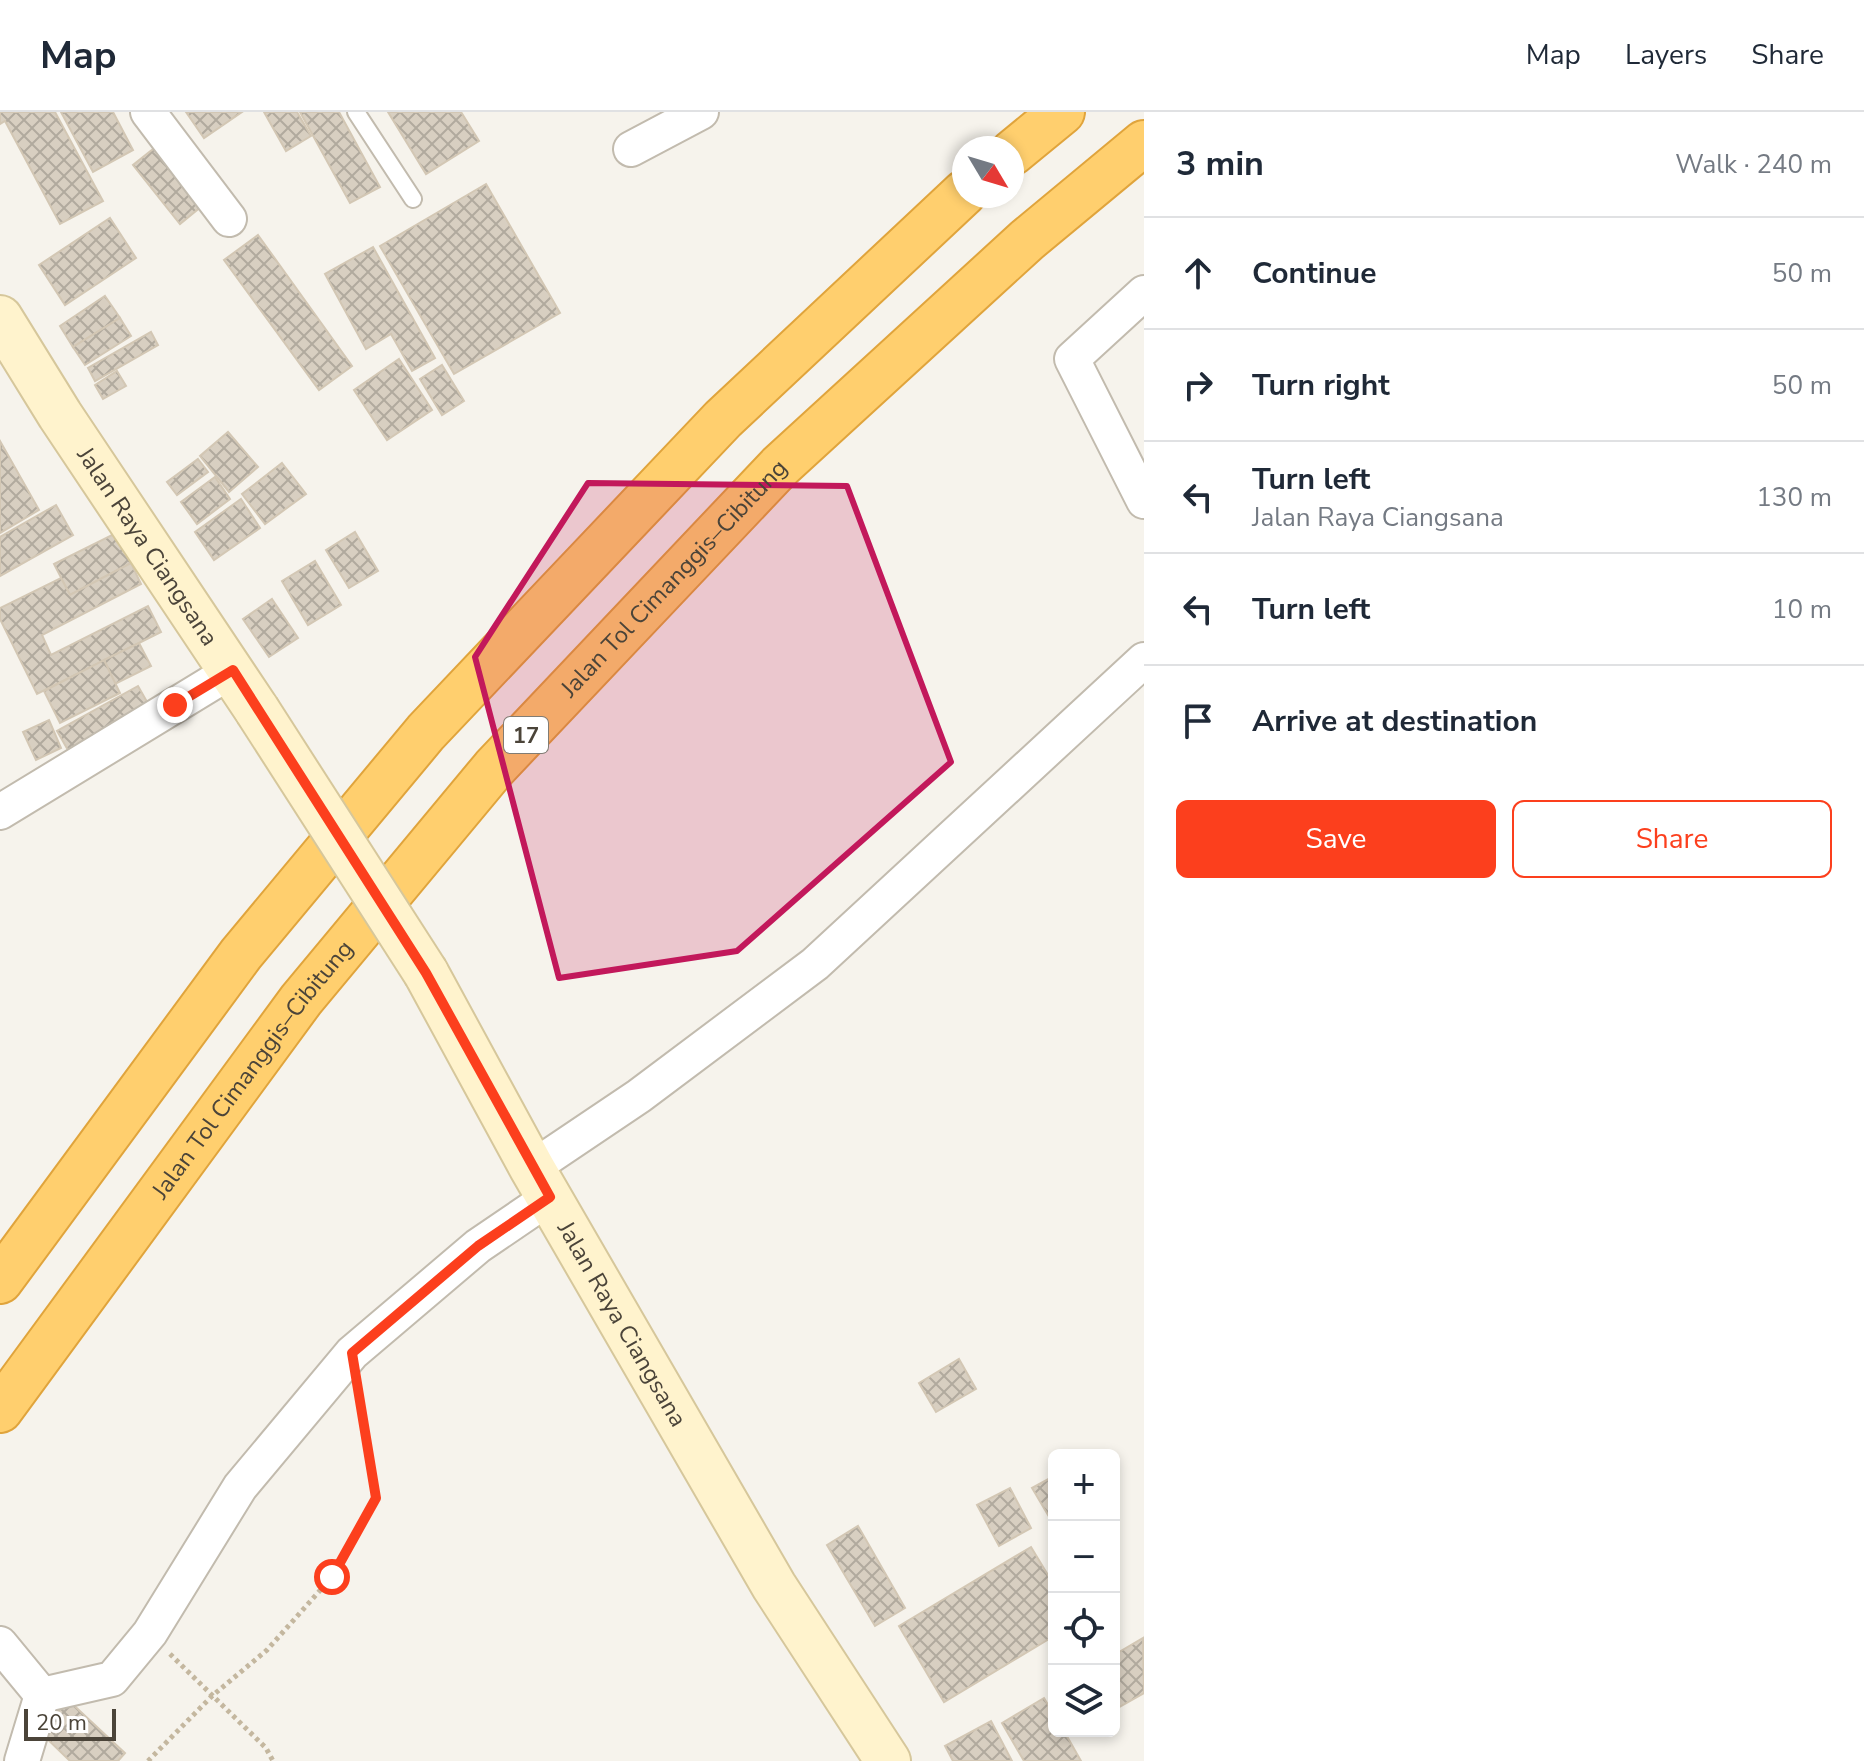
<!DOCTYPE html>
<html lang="en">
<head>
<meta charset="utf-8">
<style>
  :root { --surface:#fff; --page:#f6f6f7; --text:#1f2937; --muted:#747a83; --line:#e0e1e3; --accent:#fc3f1d }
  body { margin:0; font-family:"Nunito Sans",sans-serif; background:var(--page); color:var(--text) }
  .controls { position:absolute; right:24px; bottom:24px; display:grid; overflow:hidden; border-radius:12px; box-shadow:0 4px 12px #0003 }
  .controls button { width:72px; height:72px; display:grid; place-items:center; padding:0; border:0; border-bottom:2px solid var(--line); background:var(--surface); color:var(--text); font:40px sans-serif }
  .compass { position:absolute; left:952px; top:24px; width:72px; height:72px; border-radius:50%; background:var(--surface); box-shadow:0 4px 12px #0003; rotate:128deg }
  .scale { position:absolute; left:24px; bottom:20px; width:92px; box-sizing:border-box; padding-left:8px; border:4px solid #4b4439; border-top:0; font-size:22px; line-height:28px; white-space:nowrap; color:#4b4439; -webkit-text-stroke:6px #fff; paint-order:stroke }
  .stop { position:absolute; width:24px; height:24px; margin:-18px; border:6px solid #fc3f1d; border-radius:50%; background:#fff }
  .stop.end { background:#fc3f1d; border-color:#fff; box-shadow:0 2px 8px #0008 }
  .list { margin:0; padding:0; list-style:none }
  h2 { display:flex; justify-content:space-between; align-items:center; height:104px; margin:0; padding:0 32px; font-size:34px }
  h2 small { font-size:26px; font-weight:400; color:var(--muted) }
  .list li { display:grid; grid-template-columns:52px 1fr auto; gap:24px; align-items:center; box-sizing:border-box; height:112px; padding:0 32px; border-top:2px solid var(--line) }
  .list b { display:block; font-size:30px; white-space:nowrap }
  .list p { margin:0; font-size:26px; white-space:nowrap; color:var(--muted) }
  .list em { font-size:26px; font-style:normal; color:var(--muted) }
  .actions { display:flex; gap:16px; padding:24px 32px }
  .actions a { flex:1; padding:18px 0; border:2px solid var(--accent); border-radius:12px; text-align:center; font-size:28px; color:var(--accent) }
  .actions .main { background:var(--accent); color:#fff }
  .icon { flex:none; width:44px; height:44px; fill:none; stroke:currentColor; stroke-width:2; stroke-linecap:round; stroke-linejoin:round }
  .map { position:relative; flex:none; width:1144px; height:1649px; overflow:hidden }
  header { display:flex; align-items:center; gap:48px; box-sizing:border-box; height:112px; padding:0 40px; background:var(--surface); border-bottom:2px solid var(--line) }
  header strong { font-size:38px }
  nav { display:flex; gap:44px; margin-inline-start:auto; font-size:28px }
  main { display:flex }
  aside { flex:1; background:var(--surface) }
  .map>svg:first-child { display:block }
  .building { fill:url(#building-cross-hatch); stroke:#d3c7b4; stroke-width:2 }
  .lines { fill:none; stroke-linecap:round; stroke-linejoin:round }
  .service-casing { stroke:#c2bbae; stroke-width:20 }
  .minor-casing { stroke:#c2bbae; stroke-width:38 }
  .secondary-casing { stroke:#d6c79b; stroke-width:48 }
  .motorway-casing { stroke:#e0a43c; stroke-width:48 }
  .path { stroke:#c4b79f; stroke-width:5; stroke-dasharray:4 4; stroke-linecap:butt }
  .service { stroke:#fff; stroke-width:16 }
  .minor { stroke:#fff; stroke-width:34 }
  .secondary { stroke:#fff3cd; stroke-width:44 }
  .motorway { stroke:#ffcf6e; stroke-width:44 }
  .secondary-bridge-casing { stroke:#d6c79b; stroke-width:48; stroke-linecap:butt }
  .secondary-bridge { stroke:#fff3cd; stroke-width:44 }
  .route { stroke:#fc3f1d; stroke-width:10 }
  .marked { fill:#c2185b; fill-opacity:0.2; stroke:#c2185b; stroke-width:6; stroke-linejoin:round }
  .labels { text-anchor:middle; stroke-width:6; stroke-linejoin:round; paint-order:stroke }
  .shield { fill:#fff; stroke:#817c74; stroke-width:2 }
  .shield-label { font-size:22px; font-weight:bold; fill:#4b4439 }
  .street-label { font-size:24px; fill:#4b4439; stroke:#fff }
</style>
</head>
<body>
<header>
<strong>Map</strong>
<nav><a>Map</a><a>Layers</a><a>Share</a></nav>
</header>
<main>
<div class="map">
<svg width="1144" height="1649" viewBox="0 0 1144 1649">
  <defs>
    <pattern id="building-cross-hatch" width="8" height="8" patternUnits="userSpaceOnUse" patternTransform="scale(2)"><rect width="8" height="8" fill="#d8cfc1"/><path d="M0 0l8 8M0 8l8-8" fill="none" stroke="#b1aa9e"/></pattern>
  </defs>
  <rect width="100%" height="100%" fill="#f6f3ec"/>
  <g class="building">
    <polygon points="0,0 55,0 103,89 60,112 5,9 0,12"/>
    <polygon points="61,0 113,0 133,38 93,60"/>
    <polygon points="186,0 242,0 204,26"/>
    <polygon points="264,0 297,0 311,24 286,39"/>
    <polygon points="300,0 339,0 380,75 350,91"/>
    <polygon points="388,0 461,0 479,29 426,62"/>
    <polygon points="162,30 208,89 180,112 133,53"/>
    <polygon points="486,72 560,201 454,262 380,134"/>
    <polygon points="110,106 136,146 65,193 39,153"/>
    <polygon points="258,123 352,254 319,278 224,148"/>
    <polygon points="373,135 435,246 412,259 391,222 366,237 325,162"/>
    <polygon points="105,184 120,206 73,235 60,214"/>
    <polygon points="120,206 131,224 85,253 73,235"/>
    <polygon points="151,220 158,233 95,269 88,256"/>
    <polygon points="399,247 432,298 387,328 354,278"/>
    <polygon points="442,253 464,289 442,303 420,267"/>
    <polygon points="117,259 126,274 103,287 95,273"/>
    <polygon points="228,320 258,355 229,380 200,344"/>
    <polygon points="0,329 39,398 0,421"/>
    <polygon points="198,347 208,360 177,383 167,370"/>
    <polygon points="282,351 306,382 265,412 242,382"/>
    <polygon points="215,365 230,387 197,412 181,390"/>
    <polygon points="241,387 260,416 214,448 195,420"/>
    <polygon points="56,393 73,423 0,464 0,425"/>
    <polygon points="355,420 378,459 349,476 326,438"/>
    <polygon points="116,421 131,451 70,483 54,452"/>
    <polygon points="315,449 341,493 308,513 282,469"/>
    <polygon points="131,451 141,472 42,523 51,543 148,494 161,520 37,582 0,507 0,496 61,466 70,483"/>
    <polygon points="272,487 298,526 269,545 243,507"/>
    <polygon points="139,531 151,554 115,572 104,548"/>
    <polygon points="104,548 120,581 60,611 44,579"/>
    <polygon points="138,574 150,595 69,640 57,619"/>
    <polygon points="49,608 61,636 36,648 23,620"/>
    <polygon points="959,1247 976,1277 936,1300 919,1271"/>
    <polygon points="1054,1364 1054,1407 1051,1408 1032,1376"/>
    <polygon points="1010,1376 1031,1416 999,1434 977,1393"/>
    <polygon points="858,1414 905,1496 875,1514 827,1433"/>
    <polygon points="1031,1435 1054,1473 1054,1524 944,1590 899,1514"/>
    <polygon points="1143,1526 1144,1581 1114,1598 1114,1543"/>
    <polygon points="1044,1586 1054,1603 1054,1619 1064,1619 1081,1649 1024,1649 1002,1611"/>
    <polygon points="67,1587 125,1641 118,1649 70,1649 42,1622"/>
    <polygon points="991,1609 1012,1649 953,1649 945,1634"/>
  </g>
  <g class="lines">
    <g class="service-casing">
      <polyline id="service" points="356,0 413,87"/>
    </g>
    <g class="minor-casing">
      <g id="minor">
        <polyline points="148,0 229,107"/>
        <polyline points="631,37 701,0"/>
        <polyline points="1144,181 1072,247 1144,389"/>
        <polyline points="0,700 233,558"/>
        <polyline points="532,1056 639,984 815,852 1144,548"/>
        <polyline points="0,1532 42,1583"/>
        <polyline points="42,1583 112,1567 150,1521 240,1375 352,1241 478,1134 550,1085"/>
        <polyline points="22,1649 42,1583"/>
      </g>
    </g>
    <g class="secondary-casing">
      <g id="secondary">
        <path id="s1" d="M0,206l60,97 197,295"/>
        <path id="s2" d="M426,861l106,195 242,418 114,175"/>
      </g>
    </g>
    <g class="motorway-casing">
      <g id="motorway">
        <polyline points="1012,41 1062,0"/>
        <polyline points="0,1169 241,842 426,620 723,307 964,81"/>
        <path id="s3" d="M0,1298l301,-410 193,-232 286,-302 247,-226 117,-97"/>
      </g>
    </g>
    <g class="path">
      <polyline points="170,1542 266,1636 273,1649"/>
      <polyline points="148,1649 212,1584 267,1538 332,1465 376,1386 359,1283"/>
    </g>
    <use href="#service" class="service"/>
    <use href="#minor" class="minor"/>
    <use href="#secondary" class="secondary"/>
    <use href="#motorway" class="motorway"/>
    <g class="secondary-bridge-casing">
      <polyline id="secondary-bridge" points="257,598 426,861"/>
    </g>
    <use href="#secondary-bridge" class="secondary-bridge"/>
  </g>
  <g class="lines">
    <polyline class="route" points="175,593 233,558 426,861 550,1085 478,1134 352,1241 376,1386 332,1465"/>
  </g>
  <path class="marked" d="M588,371l259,3 104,276 -214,189 -178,27 -84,-321z"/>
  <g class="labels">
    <rect class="shield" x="504" y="605" width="44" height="36" rx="6"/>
    <g class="shield-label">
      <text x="526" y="631">17</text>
    </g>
    <g class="street-label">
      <text dy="8" stroke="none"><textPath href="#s1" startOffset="272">Jalan Raya Ciangsana</textPath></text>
      <text dy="8" stroke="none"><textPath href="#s3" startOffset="1072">Jalan Tol Cimanggis–Cibitung</textPath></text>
      <text dy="8" stroke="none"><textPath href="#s3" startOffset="424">Jalan Tol Cimanggis–Cibitung</textPath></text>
      <text dy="8" stroke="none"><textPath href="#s2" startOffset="402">Jalan Raya Ciangsana</textPath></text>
    </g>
  </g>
</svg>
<div class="controls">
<button>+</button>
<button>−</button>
<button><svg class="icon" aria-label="locate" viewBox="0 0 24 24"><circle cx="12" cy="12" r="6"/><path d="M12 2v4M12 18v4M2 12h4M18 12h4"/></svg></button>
<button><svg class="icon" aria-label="layers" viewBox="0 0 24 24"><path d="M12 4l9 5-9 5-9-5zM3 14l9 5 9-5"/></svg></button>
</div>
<svg class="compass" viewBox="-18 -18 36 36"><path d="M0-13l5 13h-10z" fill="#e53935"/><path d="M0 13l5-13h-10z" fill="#747a83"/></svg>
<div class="scale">20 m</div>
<div class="stop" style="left:332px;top:1465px"></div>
<div class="stop end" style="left:175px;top:593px"></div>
</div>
<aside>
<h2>3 min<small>Walk · 240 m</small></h2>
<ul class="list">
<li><svg class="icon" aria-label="ahead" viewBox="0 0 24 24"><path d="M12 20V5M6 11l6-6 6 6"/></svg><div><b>Continue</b></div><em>50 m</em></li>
<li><svg class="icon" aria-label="right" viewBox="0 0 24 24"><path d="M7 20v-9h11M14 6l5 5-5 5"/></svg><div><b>Turn right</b></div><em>50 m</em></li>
<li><svg class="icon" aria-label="left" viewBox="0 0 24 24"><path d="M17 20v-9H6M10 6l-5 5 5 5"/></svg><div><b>Turn left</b><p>Jalan Raya Ciangsana</p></div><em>130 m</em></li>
<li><svg class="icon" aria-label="left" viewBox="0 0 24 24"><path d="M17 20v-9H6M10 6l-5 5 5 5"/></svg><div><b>Turn left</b></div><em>10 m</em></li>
<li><svg class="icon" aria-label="arrive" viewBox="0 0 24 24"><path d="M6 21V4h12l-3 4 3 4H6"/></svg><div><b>Arrive at destination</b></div></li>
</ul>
<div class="actions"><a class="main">Save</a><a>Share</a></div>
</aside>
</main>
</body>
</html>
